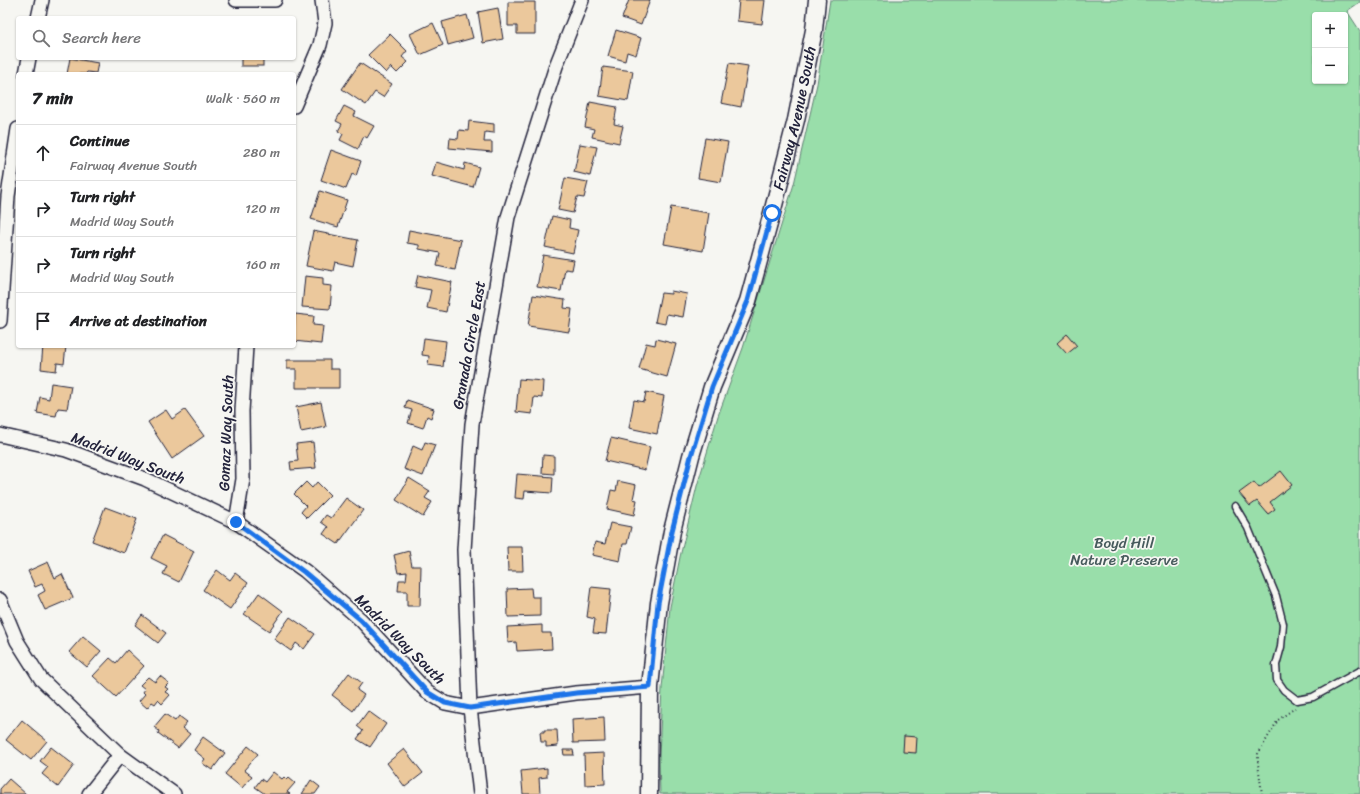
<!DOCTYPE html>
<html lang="en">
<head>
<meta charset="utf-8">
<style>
  :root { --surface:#fff; --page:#f6f6f6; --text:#202124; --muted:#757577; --line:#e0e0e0 }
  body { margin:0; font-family:Sriracha,sans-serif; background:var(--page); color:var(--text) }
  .controls { position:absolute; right:12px; top:12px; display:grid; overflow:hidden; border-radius:4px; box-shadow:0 1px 3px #0004 }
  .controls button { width:36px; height:36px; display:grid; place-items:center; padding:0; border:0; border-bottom:1px solid var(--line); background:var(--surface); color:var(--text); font:20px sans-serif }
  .stop { position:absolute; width:12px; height:12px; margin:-9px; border:3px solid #1a73e8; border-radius:50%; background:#fff }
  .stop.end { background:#1a73e8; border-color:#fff; box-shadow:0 1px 4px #0008 }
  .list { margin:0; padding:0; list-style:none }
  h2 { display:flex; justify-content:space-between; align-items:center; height:52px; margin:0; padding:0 16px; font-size:17px }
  h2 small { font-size:13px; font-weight:400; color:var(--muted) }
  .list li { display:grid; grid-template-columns:26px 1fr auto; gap:12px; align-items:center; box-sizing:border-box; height:56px; padding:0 16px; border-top:1px solid var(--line) }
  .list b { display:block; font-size:15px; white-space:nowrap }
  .list p { margin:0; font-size:13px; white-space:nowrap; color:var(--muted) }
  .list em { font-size:13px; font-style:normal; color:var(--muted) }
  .icon { flex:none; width:22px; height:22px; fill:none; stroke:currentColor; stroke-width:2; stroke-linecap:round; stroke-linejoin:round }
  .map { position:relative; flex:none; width:1360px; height:794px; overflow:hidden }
  .search { position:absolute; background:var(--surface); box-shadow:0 1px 3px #0004; left:16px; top:16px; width:280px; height:44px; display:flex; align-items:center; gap:10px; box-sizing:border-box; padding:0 14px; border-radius:4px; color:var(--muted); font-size:15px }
  .panel { position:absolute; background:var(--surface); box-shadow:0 1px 3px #0004; left:16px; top:72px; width:280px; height:276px; border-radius:4px }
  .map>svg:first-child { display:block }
  .green { fill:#99deaa; stroke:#5e8072; fill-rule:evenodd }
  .building { fill:#ebc89c; stroke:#22223b }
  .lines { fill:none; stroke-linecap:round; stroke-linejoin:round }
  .service-casing { stroke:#22223b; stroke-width:9 }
  .minor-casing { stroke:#22223b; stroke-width:16 }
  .tertiary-casing { stroke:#22223b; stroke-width:19 }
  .path { stroke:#22223b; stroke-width:2; stroke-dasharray:1 3; stroke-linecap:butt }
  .service { stroke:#f6f6f2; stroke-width:6 }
  .minor { stroke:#f6f6f2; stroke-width:13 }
  .tertiary { stroke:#f6f6f2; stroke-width:16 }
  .route { stroke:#1a73e8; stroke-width:5 }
  .labels { text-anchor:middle; stroke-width:3.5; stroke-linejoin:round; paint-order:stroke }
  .street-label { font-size:15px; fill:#22223b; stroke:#f6f6f2 }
  .park-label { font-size:15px; fill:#465a5c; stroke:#f6f6f2 }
</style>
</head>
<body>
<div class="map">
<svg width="1360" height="794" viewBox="0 0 1360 794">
  <rect width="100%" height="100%" fill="#f6f6f2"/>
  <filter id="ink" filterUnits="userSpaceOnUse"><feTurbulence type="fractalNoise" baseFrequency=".025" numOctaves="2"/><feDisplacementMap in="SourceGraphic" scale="8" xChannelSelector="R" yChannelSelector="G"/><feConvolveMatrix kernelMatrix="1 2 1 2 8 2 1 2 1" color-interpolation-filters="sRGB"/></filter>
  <g filter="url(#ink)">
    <path class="green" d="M830,0h530v2l-13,9 13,20v763h-700l-1,-37 3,-69 8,-81 10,-50 17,-71 21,-70 25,-68 51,-164 23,-100zM1315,15h30v66h-30z"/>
    <g class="building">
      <polygon points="629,0 650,0 641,25 622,18"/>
      <polygon points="739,0 765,0 762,24 737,21"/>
      <polygon points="508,2 535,2 535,34 517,34 517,26 508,26"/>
      <polygon points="498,8 503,39 483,43 478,12"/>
      <polygon points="467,15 473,38 448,45 442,22"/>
      <polygon points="433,23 443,45 420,55 410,34"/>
      <polygon points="616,30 641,38 636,55 627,52 625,61 608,56"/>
      <polygon points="390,34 407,51 402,57 408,62 397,73 391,67 386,73 368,55"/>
      <polygon points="70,58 98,63 96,73 87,72 86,74 67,74"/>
      <rect x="241" y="58" width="22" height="8"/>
      <polygon points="360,63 392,84 383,97 375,92 366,105 342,89"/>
      <polygon points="729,63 748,66 741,107 721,103"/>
      <polygon points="603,67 633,71 628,101 599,96"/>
      <polygon points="590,102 617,107 614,124 623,126 619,143 592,137 594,129 585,127"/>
      <polygon points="344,106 356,112 354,116 374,126 367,138 364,136 358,149 340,140 343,134 338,131 342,124 336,121"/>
      <polygon points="469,121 494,124 494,133 485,132 484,142 492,142 492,152 449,148 450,138 458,139 459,130 468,131"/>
      <polygon points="705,138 728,142 721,182 698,178"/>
      <polygon points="580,144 597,147 590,176 574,172"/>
      <polygon points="331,150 361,161 356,176 352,174 346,189 321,180"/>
      <polygon points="436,162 464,170 465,163 479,167 473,187 432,176"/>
      <polygon points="565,178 588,182 584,198 577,197 573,213 558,210"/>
      <polygon points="320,191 347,200 338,227 311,219"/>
      <polygon points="671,207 709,213 703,251 664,244"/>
      <polygon points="552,216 570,220 569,228 578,230 573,253 545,247"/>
      <polygon points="409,230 461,240 455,270 437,266 440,253 419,249 419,245 407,243"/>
      <polygon points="313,231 358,240 353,266 335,262 333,271 306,266"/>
      <polygon points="543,255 574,260 572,270 565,269 561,291 537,287"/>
      <polygon points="418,275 452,282 446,312 427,308 431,290 415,287"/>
      <polygon points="305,276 323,278 323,285 332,286 330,309 302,307"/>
      <polygon points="671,291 687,294 683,317 667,314 665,324 655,322 661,293 671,294"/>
      <polygon points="533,295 565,300 564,308 572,309 569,332 528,326"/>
      <polygon points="295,314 314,316 313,325 323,326 321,344 294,341"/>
      <polygon points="1067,334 1077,346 1067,354 1057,343"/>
      <polygon points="424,338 446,341 443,367 428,365 429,356 422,355"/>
      <polygon points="656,339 676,344 667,377 639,369 646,343 655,345"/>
      <polygon points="43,346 66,346 64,364 57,363 56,371 41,369"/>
      <polygon points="287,360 330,360 330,369 339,369 339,388 296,388 296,369 287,369"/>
      <polygon points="519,379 543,381 542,398 534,397 532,414 516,412"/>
      <polygon points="51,383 71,386 67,409 58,408 56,416 37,413 40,397 49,399"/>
      <polygon points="646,392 664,396 657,434 629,428 634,400 644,402"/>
      <polygon points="407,400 434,409 431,418 427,416 423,428 408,423 412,410 405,408"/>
      <polygon points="321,402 326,427 301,432 296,407"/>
      <polygon points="166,410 172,419 185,410 204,436 172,459 148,422"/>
      <polygon points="611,438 650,447 645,470 605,461"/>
      <polygon points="313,442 316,468 291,470 290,462 298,461 296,444"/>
      <polygon points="425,442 435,445 423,476 404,469 413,446 422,450"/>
      <polygon points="543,455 554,456 554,474 542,473"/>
      <polygon points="1281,471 1292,485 1270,502 1275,509 1268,514 1257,501 1250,506 1239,493 1254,482 1259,488"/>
      <polygon points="517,474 553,477 552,493 525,491 524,499 515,498"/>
      <polygon points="409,478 430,491 425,498 432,502 423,517 396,500"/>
      <polygon points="618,481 636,485 633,499 637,500 634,515 607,509 611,490 616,491"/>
      <polygon points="306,482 312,488 317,482 330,495 307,518 301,512 306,506 294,494"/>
      <polygon points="346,498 363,510 338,544 323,534 328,527 321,522 326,515 331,518"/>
      <polygon points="105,507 137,519 124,553 92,541"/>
      <polygon points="610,523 631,527 627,544 623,544 620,561 592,555 595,542 605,544"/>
      <polygon points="163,535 194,551 179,582 163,574 167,566 151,558"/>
      <polygon points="507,547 522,547 523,571 508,571"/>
      <polygon points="409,551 412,566 421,566 420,606 407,606 407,591 398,591 399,580 406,580 407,572 398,573 394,555"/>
      <polygon points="48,562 55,578 62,574 73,598 45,610 38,595 45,591 42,584 35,587 28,571"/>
      <polygon points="217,570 230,580 235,573 248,583 230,609 203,590"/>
      <polygon points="591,587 611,589 606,634 593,633 595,619 587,617"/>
      <polygon points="531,588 532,597 540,597 540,616 508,617 507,589"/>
      <polygon points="259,593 283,611 269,631 244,614"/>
      <polygon points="142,615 166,633 158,643 135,625"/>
      <polygon points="290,617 315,634 304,649 296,643 291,651 274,639"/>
      <polygon points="542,625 542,633 551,633 552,649 517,651 516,642 508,643 507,627"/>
      <polygon points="83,636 101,651 87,667 69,652"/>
      <polygon points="127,650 144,666 116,697 93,676 110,658 116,663"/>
      <polygon points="349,673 362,683 357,690 364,695 353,711 332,695"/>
      <polygon points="160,676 169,683 165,687 168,689 165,692 170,695 162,704 158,700 155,704 152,702 147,708 139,701 145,694 143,692 145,689 140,685 148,677 155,682"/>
      <polygon points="368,711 386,724 370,747 357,739 363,731 357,726"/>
      <polygon points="165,714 175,721 179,716 187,722 182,728 190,734 178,748 158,733 159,731 154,727"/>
      <polygon points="604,717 605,742 573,743 572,719"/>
      <polygon points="22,720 47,741 31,760 6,740"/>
      <polygon points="544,730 557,730 558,746 546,747 546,742 541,742 540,732 544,732"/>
      <polygon points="904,736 917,737 916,753 903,752"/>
      <polygon points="203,737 225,753 212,770 202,763 205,759 194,750"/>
      <polygon points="248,746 258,754 244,770 252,776 242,788 225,774"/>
      <polygon points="51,747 74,765 58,787 42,774 48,767 40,761"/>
      <polygon points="404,749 423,773 405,787 387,763"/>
      <polygon points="563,750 573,750 574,755 564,755"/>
      <polygon points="604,753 605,784 585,785 584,754"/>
      <polygon points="547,768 547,777 539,778 540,794 523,794 521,771"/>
      <polygon points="273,772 282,779 284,777 287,780 289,778 295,783 287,792 290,794 265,794 255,787 261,779 265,782"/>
      <polygon points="9,779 26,794 0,794 0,789"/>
      <polygon points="311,780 320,787 315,794 302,794"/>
    </g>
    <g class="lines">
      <g class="service-casing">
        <polyline id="service" points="1235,506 1248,528 1276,596 1283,624 1281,647 1276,665 1277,680 1284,690 1297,700 1313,697 1360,671"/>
      </g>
      <g class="minor-casing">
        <g id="minor">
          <polyline points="236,0 275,0"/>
          <polyline points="38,18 42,0"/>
          <polyline points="26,74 29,58"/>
          <polyline points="294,106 320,45 325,23 322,0"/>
          <polyline points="0,321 8,196 18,129"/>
          <polyline points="0,435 66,450 145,479 236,522 305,571 361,620 427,692 445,703 470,708 576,693 650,687"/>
          <polyline points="236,522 243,479 242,411 246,346"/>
          <polyline points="0,600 17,641 41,679 120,755 174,794"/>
          <polyline points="89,794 120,755"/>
          <polyline points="480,794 470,708 464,550 472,424 508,217 556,66 582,0"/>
        </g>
      </g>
      <g class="tertiary-casing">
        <g id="tertiary">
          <path id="s1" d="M649,794l1,-107 9,-84 13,-72 19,-75 21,-69 36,-86 24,-88 24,-93 18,-90 3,-30"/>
        </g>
      </g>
      <polyline class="path" points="1262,794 1258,764 1258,754 1278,720 1295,708"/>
      <use href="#service" class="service"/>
      <use href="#minor" class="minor"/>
      <use href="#tertiary" class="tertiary"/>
    </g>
  </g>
  <g class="lines" filter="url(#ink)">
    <polyline class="route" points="236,522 304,572 361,620 427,692 445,703 470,708 576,693 650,687 658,603 672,531 691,456 712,387 748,301 772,213"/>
  </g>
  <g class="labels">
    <g class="street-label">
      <text dy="5" stroke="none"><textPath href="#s1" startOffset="696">Fairway Avenue South</textPath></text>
      <text transform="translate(469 345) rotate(-80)" y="5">Granada Circle East</text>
      <text transform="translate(226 433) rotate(-88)" y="5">Gomaz Way South</text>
      <text transform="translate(128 458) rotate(21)" y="5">Madrid Way South</text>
      <text transform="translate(400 639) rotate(45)" y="5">Madrid Way South</text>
    </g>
    <g class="park-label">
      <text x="1124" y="548">Boyd Hill<tspan x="1124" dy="17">Nature Preserve</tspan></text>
    </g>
  </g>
</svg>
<div class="controls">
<button>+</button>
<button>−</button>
</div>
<div class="stop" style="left:772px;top:213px"></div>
<div class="stop end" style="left:236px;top:522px"></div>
<div class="search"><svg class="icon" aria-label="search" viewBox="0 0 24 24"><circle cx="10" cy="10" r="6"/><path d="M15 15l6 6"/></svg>Search here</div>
<section class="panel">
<h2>7 min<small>Walk · 560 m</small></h2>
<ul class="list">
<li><svg class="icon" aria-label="ahead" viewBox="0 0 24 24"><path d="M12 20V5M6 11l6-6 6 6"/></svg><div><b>Continue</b><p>Fairway Avenue South</p></div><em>280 m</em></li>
<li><svg class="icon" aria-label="right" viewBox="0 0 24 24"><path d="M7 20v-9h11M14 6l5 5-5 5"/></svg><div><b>Turn right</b><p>Madrid Way South</p></div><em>120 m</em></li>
<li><svg class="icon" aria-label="right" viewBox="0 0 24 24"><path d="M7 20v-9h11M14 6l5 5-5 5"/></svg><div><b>Turn right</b><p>Madrid Way South</p></div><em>160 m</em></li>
<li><svg class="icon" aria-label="arrive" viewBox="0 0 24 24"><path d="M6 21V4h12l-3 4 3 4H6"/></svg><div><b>Arrive at destination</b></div></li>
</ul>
</section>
</div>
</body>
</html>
